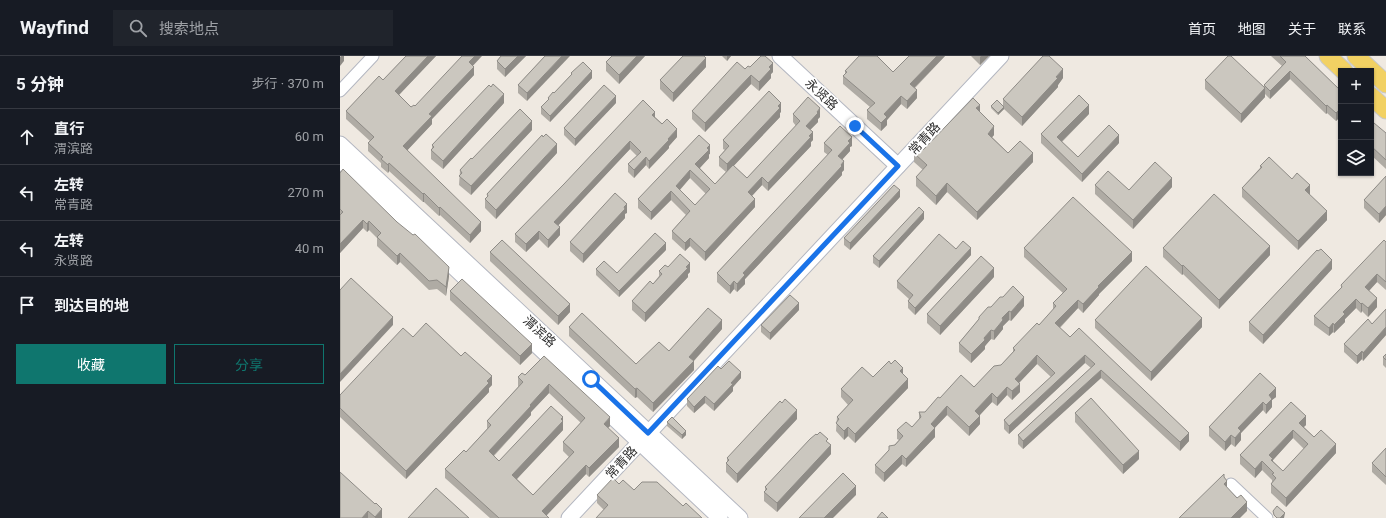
<!DOCTYPE html>
<html lang="zh">
<head>
<meta charset="utf-8">
<style>
  :root { --surface:#171b24; --page:#20242c; --text:#f1f3f6; --muted:#9ea1a6; --line:#363941; --accent:#0f766e }
  body { margin:0; font-family:Roboto,"Noto Sans SC",sans-serif; background:var(--page); color:var(--text) }
  .controls { position:absolute; right:12px; top:12px; display:grid; overflow:hidden; border-radius:0px; box-shadow:0 1px 3px #0004 }
  .controls button { width:36px; height:36px; display:grid; place-items:center; padding:0; border:0; border-bottom:1px solid var(--line); background:var(--surface); color:var(--text); font:20px sans-serif }
  .stop { position:absolute; width:12px; height:12px; margin:-9px; border:3px solid #1a73e8; border-radius:50%; background:#fff }
  .stop.end { background:#1a73e8; border-color:#fff; box-shadow:0 1px 4px #0008 }
  .list { margin:0; padding:0; list-style:none }
  h2 { display:flex; justify-content:space-between; align-items:center; height:52px; margin:0; padding:0 16px; font-size:17px }
  h2 small { font-size:13px; font-weight:400; color:var(--muted) }
  .list li { display:grid; grid-template-columns:26px 1fr auto; gap:12px; align-items:center; box-sizing:border-box; height:56px; padding:0 16px; border-top:1px solid var(--line) }
  .list b { display:block; font-size:15px; white-space:nowrap }
  .list p { margin:0; font-size:13px; white-space:nowrap; color:var(--muted) }
  .list em { font-size:13px; font-style:normal; color:var(--muted) }
  .actions { display:flex; gap:8px; padding:12px 16px }
  .actions a { flex:1; padding:9px 0; border:1px solid var(--accent); border-radius:0px; text-align:center; font-size:14px; color:var(--accent) }
  .actions .main { background:var(--accent); color:#fff }
  .icon { flex:none; width:22px; height:22px; fill:none; stroke:currentColor; stroke-width:2; stroke-linecap:round; stroke-linejoin:round }
  .map { position:relative; flex:none; width:1046px; height:462px; overflow:hidden }
  header { display:flex; align-items:center; gap:24px; box-sizing:border-box; height:56px; padding:0 20px; background:var(--surface); border-bottom:1px solid var(--line) }
  header strong { font-size:19px }
  nav { display:flex; gap:22px; margin-inline-start:auto; font-size:14px }
  .search { width:280px; height:36px; background:var(--page); display:flex; align-items:center; gap:10px; box-sizing:border-box; padding:0 14px; border-radius:0px; color:var(--muted); font-size:15px }
  main { display:flex }
  aside { flex:1; background:var(--surface) }
  .map>svg:first-child { display:block }
  .lines { fill:none; stroke-linecap:round; stroke-linejoin:round }
  .street-casing { stroke:#b4b7c1; stroke-width:13 }
  .secondary-casing { stroke:#b4b7c1; stroke-width:17 }
  .primary-casing { stroke:#c9c9c9; stroke-width:19 }
  .street { stroke:#fff; stroke-width:11 }
  .secondary { stroke:#fff; stroke-width:15 }
  .primary { stroke:#f2d163; stroke-width:17 }
  .wall { fill:#afaba4; fill-rule:evenodd }
  .shaded-wall { fill:#8e8b86 }
  .building { fill:#cbc7bf; stroke:#8e8b86; fill-rule:evenodd }
  .route { stroke:#1a73e8; stroke-width:5 }
  .labels { text-anchor:middle; stroke-width:3.5; stroke-linejoin:round; paint-order:stroke }
  .street-label { font-size:13px; fill:#2e2e2e; stroke:#fff }
</style>
</head>
<body>
<header>
<strong>Wayfind</strong>
<div class="search"><svg class="icon" aria-label="search" viewBox="0 0 24 24"><circle cx="10" cy="10" r="6"/><path d="M15 15l6 6"/></svg>搜索地点</div>
<nav><a>首页</a><a>地图</a><a>关于</a><a>联系</a></nav>
</header>
<main>
<aside>
<h2>5 分钟<small>步行 · 370 m</small></h2>
<ul class="list">
<li><svg class="icon" aria-label="ahead" viewBox="0 0 24 24"><path d="M12 20V5M6 11l6-6 6 6"/></svg><div><b>直行</b><p>渭滨路</p></div><em>60 m</em></li>
<li><svg class="icon" aria-label="left" viewBox="0 0 24 24"><path d="M17 20v-9H6M10 6l-5 5 5 5"/></svg><div><b>左转</b><p>常青路</p></div><em>270 m</em></li>
<li><svg class="icon" aria-label="left" viewBox="0 0 24 24"><path d="M17 20v-9H6M10 6l-5 5 5 5"/></svg><div><b>左转</b><p>永贤路</p></div><em>40 m</em></li>
<li><svg class="icon" aria-label="arrive" viewBox="0 0 24 24"><path d="M6 21V4h12l-3 4 3 4H6"/></svg><div><b>到达目的地</b></div></li>
</ul>
<div class="actions"><a class="main">收藏</a><a>分享</a></div>
</aside>
<div class="map">
<svg width="1046" height="462" viewBox="0 0 1046 462">
  <rect width="100%" height="100%" fill="#efe9e1"/>
  <g class="lines">
    <g class="street-casing">
      <g id="street">
        <polyline points="0,35 33,0"/>
        <polyline points="891,428 927,462"/>
      </g>
    </g>
    <g class="secondary-casing">
      <g id="secondary">
        <polyline points="440,0 558,110"/>
        <polyline points="0,88 400,462"/>
        <polyline points="0,104 380,462"/>
        <polyline points="229,462 661,0"/>
      </g>
    </g>
    <g class="primary-casing">
      <g id="primary">
        <polyline points="988,0 1004,15"/>
        <polyline points="1016,0 1046,28"/>
        <polyline points="1031,40 1046,54"/>
      </g>
    </g>
    <use href="#street" class="street"/>
    <use href="#secondary" class="secondary"/>
    <use href="#primary" class="primary"/>
  </g>
  <g class="wall">
    <polygon points="66,0 96,0 59,39 71,51 75,50 133,10 134,19 92,63 92,68 67,94 141,175 130,187 100,159 99,160 84,146 83,146 49,115 48,117 41,111 41,107 28,95 28,87 30,85 6,63 6,55 43,24"/>
    <polygon points="161,0 186,0 165,21 157,13 157,5"/>
    <polygon points="205,0 187,45 178,37 178,29"/>
    <polygon points="305,0 279,28 266,15 266,6"/>
    <polygon points="382,0 391,0 387,5"/>
    <polygon points="569,0 605,0 575,32 577,42 567,53 561,48 547,64 547,69 541,75 527,63 527,54 530,51 503,28 503,20 505,18 505,15 553,16"/>
    <polygon points="631,0 649,0 640,9"/>
    <polygon points="931,0 965,0 1001,35 1001,60 996,65 987,57 986,58 950,23 930,43 925,38 925,41 901,67 865,33 865,24 924,31 924,29 942,10"/>
    <polygon points="366,11 333,46 320,33 320,24"/>
    <polygon points="410,11 433,16 431,18 431,22 419,35 411,28 365,76 352,63 352,55 405,13"/>
    <polygon points="231,17 252,22 210,66 201,58 201,51 208,44 208,42 214,37 231,19"/>
    <polygon points="723,22 718,29 718,31 682,70 664,53 658,59 651,52 651,50 663,50 663,43"/>
    <polygon points="164,47 103,113 91,103 91,94 92,92 92,89"/>
    <polygon points="276,47 235,90 224,79 224,72"/>
    <path d="M441,56l-1,1v4l-47,49 14,12 49,-52 -3,-4v-8l27,3 -2,2v3l-8,8 3,10 -2,2v4l-43,45 -6,-6 -10,11 3,11 -50,54 -15,-15 -5,5 -13,-12v-8l14,-16 -15,-15 -20,20 -13,-12v-9l72,-45h-1v4l-9,10 15,16 11,-12 -7,-6v-9l6,-7 -2,-1v-9zM350,122l16,16 -11,11 -15,-15z"/>
    <polygon points="640,56 654,79 652,81 668,97 693,106 637,164 607,136 596,149 576,130 576,121 583,114 574,106 574,97 583,94"/>
    <polygon points="749,58 722,86 738,101 779,87 742,126 701,87 701,78"/>
    <polygon points="315,61 337,81 329,90 329,92 309,113 306,109 294,122 288,116 288,108 297,100 290,93 218,169 220,179 208,192 199,183 186,196 175,186 175,178"/>
    <polygon points="1031,70 1046,77 1046,113 1031,99"/>
    <polygon points="192,74 131,139 119,129 120,114"/>
    <polygon points="484,87 512,90 510,91 510,95 502,104 504,114 502,116 502,119 405,223 405,228 397,236 394,233 390,238 377,226 377,217 488,99 484,96"/>
    <polygon points="217,97 156,163 145,152 145,143 147,142 147,138"/>
    <polygon points="920,110 952,123 970,138 969,138 987,164 958,194 902,141 902,132 920,112"/>
    <polygon points="0,117 109,220 106,240 97,233 89,234 60,206 57,209 37,190 37,182 29,174 27,176 23,172 0,197"/>
    <polygon points="1046,120 1046,159 1039,167 1024,152 1024,144"/>
    <polygon points="755,129 789,134 832,131 793,173 755,138"/>
    <polygon points="560,141 510,194 504,189 504,182"/>
    <polygon points="287,157 285,158 285,162 243,207 230,195 230,186"/>
    <polygon points="584,163 539,212 533,207 533,200"/>
    <polygon points="1046,186 1046,234 1037,226 1029,235 1037,251 1028,261 1022,255 1021,257 1016,252 1005,263 1005,266 994,277 993,276 989,280 974,269 974,260 1001,232 1001,229"/>
    <polygon points="684,192 792,205 759,238 759,239 743,257 738,252 720,272 849,385 840,395 761,322 683,393 678,388 678,379 751,312 745,307 669,378 664,373 664,364 711,321 697,308 679,327 680,336 672,344 667,339 657,350 652,346 640,359 640,368 629,380 607,359 594,372 595,381 566,411 562,408 544,426 535,417 535,409 559,384 557,383 557,374 572,371 579,364 579,356 585,356 600,342 634,331 661,309 673,296 673,292 699,269 713,254 713,247 723,237 684,201"/>
    <polygon points="823,192 930,199 879,253 843,218 842,219 823,201"/>
    <polygon points="616,193 631,199 575,259 568,252 568,245 569,243 557,232 557,225"/>
    <polygon points="326,194 279,241 256,219 256,213 277,217"/>
    <polygon points="150,196 230,256 218,269 150,205"/>
    <polygon points="328,211 350,216 348,218 348,221 305,266 292,254 292,245 313,228 319,220 319,215"/>
    <polygon points="992,213 923,288 909,275 909,266"/>
    <polygon points="654,221 600,279 587,267 587,258"/>
    <polygon points="110,235 192,297 180,309 110,244"/>
    <polygon points="684,250 671,265 669,264 663,270 663,273 654,284 651,283 645,290 645,293 631,307 619,296 619,287 639,263 639,261"/>
    <polygon points="1046,253 1046,279 1023,305 1022,303 1017,308 1004,296 1004,288 1032,268"/>
    <polygon points="459,254 430,284 421,276 421,269"/>
    <polygon points="755,264 862,271 811,325 755,272"/>
    <polygon points="229,271 296,308 329,295 382,273 354,305 354,314 313,356 297,341 295,342 229,280"/>
    <polygon points="73,281 152,329 149,332 149,336 66,423 0,361 0,339"/>
    <polygon points="1046,298 1046,312 1043,309 1043,301"/>
    <path d="M204,300l66,70 -2,2 11,19 -30,30 -3,-3 -40,42 3,2h-59l-45,-40v-9l21,-17 21,-23v-8l31,-34v-10l7,-2zM209,337l32,30 -18,19v9l6,6 -36,38 -16,-16 46,-49v-13l-64,44 -5,-5 37,-41v-3z"/>
    <polygon points="381,313 401,322 393,331 393,335 374,355 365,347 354,357 347,350 347,343"/>
    <polygon points="920,317 936,341 932,344 932,351 926,358 923,354 901,377 901,384 895,391 891,388 885,395 869,380 869,371"/>
    <polygon points="563,318 568,332 515,387 508,380 504,384 496,375 497,361 508,349 501,341 501,333 533,321"/>
    <path d="M951,346l15,23 -2,2 10,10 22,16 -50,54 -15,-14v-9l1,-2v-2l-10,-10 -7,8 -15,-14v-9zM953,382l11,11 -21,22 -10,-10v-1z"/>
    <polygon points="735,357 799,403 783,418 735,366"/>
    <polygon points="457,363 397,427 386,416 386,407 387,406 387,402"/>
    <polygon points="327,366 346,379 342,383 327,370"/>
    <polygon points="488,386 491,398 437,456 424,445 424,436 425,435 425,431"/>
    <polygon points="1046,392 1046,429 1032,416 1032,407"/>
    <polygon points="0,416 42,461 42,462 0,462"/>
    <polygon points="279,428 294,434 343,450 264,454 257,447 257,439"/>
  </g>
  <g class="shaded-wall">
    <polygon points="1,0 4,0 4,5 0,10 0,1"/>
    <polygon points="88,0 96,0 55,43 55,35"/>
    <polygon points="135,0 142,0 129,14 129,6"/>
    <polygon points="178,0 186,0 165,21 165,13"/>
    <polygon points="222,0 230,0 187,45 187,37"/>
    <polygon points="297,0 305,0 279,28 279,19"/>
    <polygon points="387,0 391,0 387,5"/>
    <polygon points="597,0 605,0 570,36 570,28"/>
    <polygon points="641,0 649,0 640,9 640,1"/>
    <polygon points="366,2 366,11 333,46 333,37"/>
    <polygon points="433,7 433,16 431,18 431,22 419,35 419,26 429,11"/>
    <polygon points="134,11 134,19 92,63 92,68 63,99 63,90 89,58"/>
    <polygon points="723,13 723,22 718,29 718,31 682,70 682,61"/>
    <polygon points="252,15 252,22 210,66 210,60"/>
    <polygon points="950,15 950,23 930,43 930,35"/>
    <polygon points="411,19 411,28 365,76 365,67"/>
    <polygon points="925,32 925,41 901,67 901,58"/>
    <polygon points="577,34 577,42 567,53 567,45"/>
    <polygon points="164,38 164,47 103,113 103,105"/>
    <polygon points="276,40 276,47 235,90 235,83"/>
    <polygon points="561,40 561,48 547,64 547,69 541,75 541,67 544,58"/>
    <polygon points="441,47 441,56 440,57 440,61 387,117 387,108"/>
    <polygon points="640,49 640,57 636,52"/>
    <polygon points="749,49 749,58 717,90 717,81"/>
    <polygon points="987,49 987,57 986,58 986,50"/>
    <polygon points="664,51 664,53 658,59 658,57"/>
    <polygon points="480,52 480,61 478,63 478,66 466,78 466,70"/>
    <polygon points="1001,52 1001,60 996,65 996,57"/>
    <polygon points="315,56 315,64 312,59"/>
    <polygon points="192,65 192,74 131,139 131,130"/>
    <polygon points="654,70 654,79 648,86 648,78"/>
    <polygon points="337,73 337,81 329,90 329,92 309,113 309,105"/>
    <polygon points="473,76 473,84 471,86 471,90 428,135 428,127"/>
    <polygon points="779,79 779,87 742,126 742,118"/>
    <polygon points="512,81 512,90 510,91 510,95 498,108 498,100 508,85"/>
    <polygon points="290,85 290,93 214,174 214,166"/>
    <polygon points="217,88 217,97 156,163 156,154"/>
    <polygon points="370,89 370,98 369,98 369,102 355,117 355,108 367,92"/>
    <polygon points="693,97 693,106 637,164 637,156"/>
    <polygon points="306,101 306,109 294,122 294,114"/>
    <polygon points="504,105 504,114 502,116 502,119 405,223 405,228 397,236 397,228 403,217"/>
    <polygon points="49,107 49,115 48,117 48,109"/>
    <polygon points="350,114 350,122 336,138 336,130"/>
    <polygon points="422,121 422,129 408,144 408,136"/>
    <polygon points="832,122 832,131 793,173 793,164"/>
    <polygon points="607,127 607,136 596,149 596,140"/>
    <polygon points="970,129 970,138 965,143 965,134"/>
    <polygon points="560,134 560,141 510,194 510,187"/>
    <polygon points="331,135 331,144 311,164 311,156"/>
    <polygon points="84,137 84,146 83,146 83,138"/>
    <polygon points="415,143 415,151 365,205 365,196"/>
    <polygon points="287,148 287,157 285,158 285,162 243,207 243,198"/>
    <polygon points="1046,150 1046,159 1039,167 1039,158"/>
    <polygon points="100,151 100,159 99,160 99,152"/>
    <polygon points="987,155 987,164 958,194 958,185"/>
    <polygon points="584,156 584,163 539,212 539,205"/>
    <polygon points="23,164 23,172 0,197 0,188"/>
    <polygon points="29,165 29,174 27,176 27,168"/>
    <polygon points="141,166 141,175 130,187 130,179"/>
    <polygon points="220,171 220,179 208,192 208,184"/>
    <polygon points="199,175 199,183 186,196 186,188"/>
    <polygon points="350,182 350,190 345,195 345,187"/>
    <polygon points="326,187 326,194 279,241 279,235"/>
    <polygon points="930,190 930,199 879,253 879,244"/>
    <polygon points="631,192 631,199 575,259 575,252"/>
    <polygon points="792,196 792,205 759,238 759,239 743,257 743,248 758,230"/>
    <polygon points="60,197 60,206 57,209 57,200"/>
    <polygon points="992,204 992,213 923,288 923,279"/>
    <polygon points="350,207 350,216 348,218 348,221 305,266 305,257"/>
    <polygon points="843,209 843,218 842,219 842,210"/>
    <polygon points="109,211 109,220 106,240 106,231"/>
    <polygon points="654,212 654,221 600,279 600,270"/>
    <polygon points="1037,218 1037,226 1025,239 1025,231"/>
    <polygon points="394,225 394,233 390,238 390,230"/>
    <polygon points="684,241 684,250 671,265 671,256"/>
    <polygon points="1037,242 1037,251 1028,261 1028,252"/>
    <polygon points="1016,243 1016,252 1005,263 1005,266 994,277 994,269 1003,256"/>
    <polygon points="738,244 738,252 715,276 715,267"/>
    <polygon points="459,247 459,254 430,284 430,277"/>
    <polygon points="1022,247 1022,255 1021,257 1021,248"/>
    <polygon points="230,248 230,256 218,269 218,260"/>
    <polygon points="669,255 669,264 663,270 663,273 654,284 654,275 662,262"/>
    <polygon points="53,261 53,269 0,326 0,318"/>
    <polygon points="862,262 862,271 811,325 811,316"/>
    <polygon points="382,264 382,273 349,310 349,301"/>
    <polygon points="993,267 993,276 989,280 989,272"/>
    <polygon points="1046,271 1046,279 1023,305 1023,297"/>
    <polygon points="651,274 651,283 645,290 645,293 631,307 631,298 644,282"/>
    <polygon points="192,288 192,297 180,309 180,300"/>
    <polygon points="1022,295 1022,303 1017,308 1017,300"/>
    <polygon points="697,299 697,308 675,331 675,323"/>
    <polygon points="745,299 745,307 669,378 669,370"/>
    <polygon points="354,305 354,314 313,356 313,347"/>
    <polygon points="563,312 563,321 560,315"/>
    <polygon points="761,314 761,322 683,393 683,385"/>
    <polygon points="401,316 401,322 393,331 393,335 374,355 374,348 391,327"/>
    <polygon points="152,320 152,329 149,332 149,336 66,423 66,415"/>
    <polygon points="568,323 568,332 515,387 515,378"/>
    <polygon points="209,328 209,337 191,356 191,359 149,404 149,395 190,349"/>
    <polygon points="680,328 680,336 672,344 672,335"/>
    <polygon points="667,331 667,339 657,350 657,342"/>
    <polygon points="297,332 297,341 295,342 295,333"/>
    <polygon points="936,332 936,341 932,344 932,351 926,358 926,349 929,339"/>
    <polygon points="652,337 652,346 635,364 635,355"/>
    <polygon points="365,340 365,347 354,357 354,351"/>
    <polygon points="923,346 923,354 901,377 901,384 895,391 895,382 898,372"/>
    <polygon points="607,350 607,359 591,376 591,368"/>
    <polygon points="457,354 457,363 397,427 397,418"/>
    <polygon points="640,360 640,368 629,380 629,371"/>
    <polygon points="966,360 966,369 959,375 959,367"/>
    <polygon points="223,361 223,374 172,428 172,419"/>
    <polygon points="270,361 270,370 264,376 264,368"/>
    <polygon points="508,371 508,380 504,384 504,375"/>
    <polygon points="595,372 595,381 566,411 566,403"/>
    <polygon points="953,374 953,382 933,404 933,412 929,399"/>
    <polygon points="346,375 346,379 342,383 342,379"/>
    <polygon points="849,377 849,385 840,395 840,386"/>
    <polygon points="891,379 891,388 885,395 885,386"/>
    <polygon points="279,382 279,391 249,421 249,412"/>
    <polygon points="996,388 996,397 946,451 946,442"/>
    <polygon points="491,389 491,398 437,456 437,447"/>
    <polygon points="799,395 799,403 783,418 783,409"/>
    <polygon points="562,399 562,408 544,426 544,417"/>
    <polygon points="922,405 922,414 915,422 915,413"/>
    <polygon points="246,409 246,418 204,462 202,455"/>
    <polygon points="887,425 887,434 884,428"/>
    <polygon points="516,430 516,439 493,462 484,462"/>
    <polygon points="907,446 907,455 900,462 891,462"/>
    <polygon points="42,453 42,462 35,462 35,461"/>
    <polygon points="28,455 28,462 22,462"/>
    <polygon points="945,457 944,462 940,462"/>
  </g>
  <g class="building">
    <polygon points="66,0 88,0 55,35 71,51 74,49 75,50 122,0 135,0 129,6 134,11 89,58 92,60 63,90 141,166 130,179 100,151 99,152 84,137 83,138 49,107 48,109 41,103 43,101 28,87 34,81 6,55 39,20 43,24"/>
    <polygon points="161,0 178,0 165,13 157,5"/>
    <polygon points="205,0 222,0 187,37 178,29"/>
    <polygon points="272,0 297,0 279,19 266,6"/>
    <polygon points="343,0 364,0 366,2 333,37 320,24"/>
    <polygon points="421,0 425,0 433,7 429,11 431,13 419,26 411,19 365,67 352,55 397,6 405,13 408,10 410,11"/>
    <polygon points="519,0 537,0 553,16 569,0 597,0 570,28 577,34 567,45 561,40 544,58 547,61 541,67 527,54 535,47 503,20 507,16 505,15"/>
    <polygon points="703,0 709,0 723,13 716,21 718,22 682,61 663,43"/>
    <polygon points="888,0 891,0 925,32 901,58 865,24"/>
    <polygon points="940,0 965,0 1001,35 1001,52 996,57 987,49 986,50 950,15 930,35 924,29 946,6"/>
    <polygon points="243,6 252,15 210,60 201,51 209,43 208,42 213,36 214,37 232,18 231,17"/>
    <polygon points="153,28 164,38 103,105 91,94 94,91 92,89 149,29 151,31"/>
    <polygon points="264,29 276,40 235,83 224,72"/>
    <polygon points="429,35 441,47 438,50 440,52 387,108 379,101 389,90 383,84"/>
    <polygon points="739,39 749,49 717,81 738,101 769,69 779,79 742,118 701,78"/>
    <path d="M468,41l12,11 -3,4 1,1 -12,13 7,6 -4,4 2,1 -43,46 -6,-6 -14,15 7,7 -50,53 -15,-14 -5,5 -13,-12 18,-20 -19,-20 -20,21 -13,-13 61,-64 11,10 -3,3 2,2 -14,14 20,20 18,-19 14,13 53,-57 -7,-7zM350,114l20,19 -15,16 -19,-19z"/>
    <polygon points="633,42 640,49 636,52 654,70 648,78 668,97 680,85 693,97 637,156 607,127 596,140 576,121 587,109 574,97 580,91 583,94"/>
    <polygon points="303,44 315,56 312,59 322,68 327,63 337,73 328,83 329,84 309,105 306,101 294,114 288,108 301,96 290,85 214,166 220,171 208,184 199,175 186,188 175,178 224,128"/>
    <polygon points="657,44 664,51 658,57 651,50"/>
    <polygon points="180,53 192,65 131,130 119,120 122,117 120,114 131,102 132,103"/>
    <polygon points="1034,67 1046,77 1046,104 1031,90 1031,82 1033,80 1031,78 1031,70"/>
    <polygon points="500,70 512,81 508,85 510,87 498,100 504,105 501,109 502,110 403,217 405,219 397,228 394,225 390,230 377,217 492,94 484,87"/>
    <polygon points="206,78 217,88 156,154 145,143 148,140 147,138 202,79 203,81"/>
    <polygon points="929,101 952,123 957,117 970,129 965,134 987,155 958,185 902,132 922,111 920,110"/>
    <polygon points="815,106 832,122 793,164 755,129 768,115 789,134"/>
    <polygon points="3,113 57,166 73,179 75,178 109,211 106,231 97,224 89,225 60,197 57,200 37,181 41,177 29,165 27,168 23,164 0,188 0,159 3,156 0,153 0,117"/>
    <polygon points="1046,120 1046,150 1039,158 1024,144"/>
    <polygon points="554,129 560,134 510,187 504,182"/>
    <polygon points="275,137 287,148 284,151 285,153 243,198 230,186"/>
    <polygon points="874,138 930,190 879,244 843,209 842,210 823,192"/>
    <polygon points="733,141 792,196 758,230 759,231 743,248 738,244 715,267 730,281 739,272 849,377 840,386 761,314 683,385 678,379 755,308 745,299 669,370 664,364 715,317 697,299 675,323 680,328 672,335 667,331 657,342 652,337 635,355 640,360 629,371 607,350 591,368 595,372 566,403 562,399 544,417 535,409 549,394 549,390 555,389 563,380 557,374 566,366 572,371 581,361 579,356 585,356 598,341 600,342 621,319 634,331 654,310 661,309 675,294 673,292 697,267 699,269 716,250 713,247 727,233 684,192"/>
    <polygon points="579,151 584,156 539,205 533,200"/>
    <polygon points="315,177 326,187 279,235 256,213 264,205 277,217"/>
    <polygon points="599,178 616,193 623,185 631,192 575,252 568,245 573,239 557,225"/>
    <polygon points="162,184 230,248 218,260 150,196"/>
    <polygon points="1044,184 1046,186 1046,226 1037,218 1025,231 1037,242 1028,252 1022,247 1021,248 1016,243 1003,256 1005,258 994,269 993,267 989,272 974,260 1002,231 1001,229"/>
    <polygon points="981,193 992,204 923,279 909,266 977,194 978,195"/>
    <polygon points="340,198 350,207 346,211 348,212 305,257 292,245 310,225 313,228 322,218 319,215 325,209 328,211"/>
    <polygon points="641,200 654,212 600,270 587,258"/>
    <polygon points="806,210 862,262 811,316 755,264"/>
    <polygon points="11,222 53,261 0,318 0,234"/>
    <polygon points="122,223 192,288 180,300 110,235"/>
    <polygon points="673,230 684,241 671,256 669,255 662,262 663,264 654,275 651,274 644,282 645,284 631,298 619,287 639,263 639,261 648,251 651,251 660,241 663,241"/>
    <polygon points="450,239 459,247 430,277 421,269"/>
    <polygon points="368,252 382,264 349,301 354,305 313,347 297,332 295,333 229,271 242,257 296,308 319,286 329,295"/>
    <polygon points="1046,253 1046,271 1023,297 1022,295 1017,300 1004,288 1028,263 1032,268"/>
    <polygon points="86,267 121,300 125,296 152,320 147,325 149,327 66,415 0,352 0,339 63,272 73,281"/>
    <polygon points="1046,298 1046,304 1043,301"/>
    <path d="M204,300l66,61 -6,7 15,14 -30,30 -3,-3 -44,46 7,7h-50l-54,-49 19,-19 2,2 25,-27 -4,-4 36,-39 -5,-5 4,-4 3,2zM209,328l36,34 -22,24 11,10 -41,43 -21,-20 51,-54 -2,-2 2,-2 -12,-11 -52,55 -10,-10 42,-45 -1,-1z"/>
    <polygon points="555,304 563,312 560,315 568,323 515,378 508,371 504,375 496,367 499,363 497,361 513,344 501,333 522,311 533,321 549,305 551,308"/>
    <polygon points="389,305 401,316 391,327 393,328 374,348 365,340 354,351 347,343 378,310 381,313"/>
    <polygon points="920,317 936,332 929,339 932,343 926,349 923,346 898,372 901,375 895,382 891,379 885,386 869,371"/>
    <polygon points="751,342 799,395 783,409 735,357"/>
    <polygon points="445,343 457,354 397,418 386,407 389,404 387,402 440,345 442,347"/>
    <path d="M951,346l15,14 -7,7 3,3 12,11 7,-7 15,14 -50,54 -15,-14 5,-6 -4,-4 2,-1 -12,-12 -7,8 -15,-14zM953,374l15,14 -25,27 -12,-11 2,-1 -4,-4z"/>
    <polygon points="332,361 346,375 342,379 327,366"/>
    <polygon points="480,376 488,383 486,385 491,389 437,447 424,436 427,433 425,431 470,383 476,378 477,379"/>
    <polygon points="1046,392 1046,421 1032,407"/>
    <polygon points="0,416 35,448 36,447 42,453 35,461 28,455 22,462 0,462"/>
    <polygon points="503,417 516,430 484,462 459,462"/>
    <polygon points="884,418 884,421 887,425 884,428 897,442 901,439 907,446 891,462 839,462"/>
    <polygon points="273,422 279,428 283,424 294,434 302,426 317,426 343,450 346,447 362,462 256,462 268,449 257,439"/>
    <polygon points="96,432 129,462 68,462"/>
    <polygon points="937,450 945,457 940,462 937,462 934,459 933,455"/>
    <polygon points="542,456 548,462 537,462"/>
  </g>
  <g class="lines">
    <polyline class="route" points="251,323 308,377 558,110 515,70"/>
  </g>
  <g class="labels">
    <g class="street-label">
      <text transform="translate(482 38) rotate(43)" y="5">永贤路</text>
      <text transform="translate(584 82) rotate(-47)" y="5">常青路</text>
      <text transform="translate(200 275) rotate(43)" y="5">渭滨路</text>
      <text transform="translate(281 406) rotate(-47)" y="5">常青路</text>
    </g>
  </g>
</svg>
<div class="controls">
<button>+</button>
<button>−</button>
<button><svg class="icon" aria-label="layers" viewBox="0 0 24 24"><path d="M12 4l9 5-9 5-9-5zM3 14l9 5 9-5"/></svg></button>
</div>
<div class="stop" style="left:251px;top:323px"></div>
<div class="stop end" style="left:515px;top:70px"></div>
</div>
</main>
</body>
</html>
